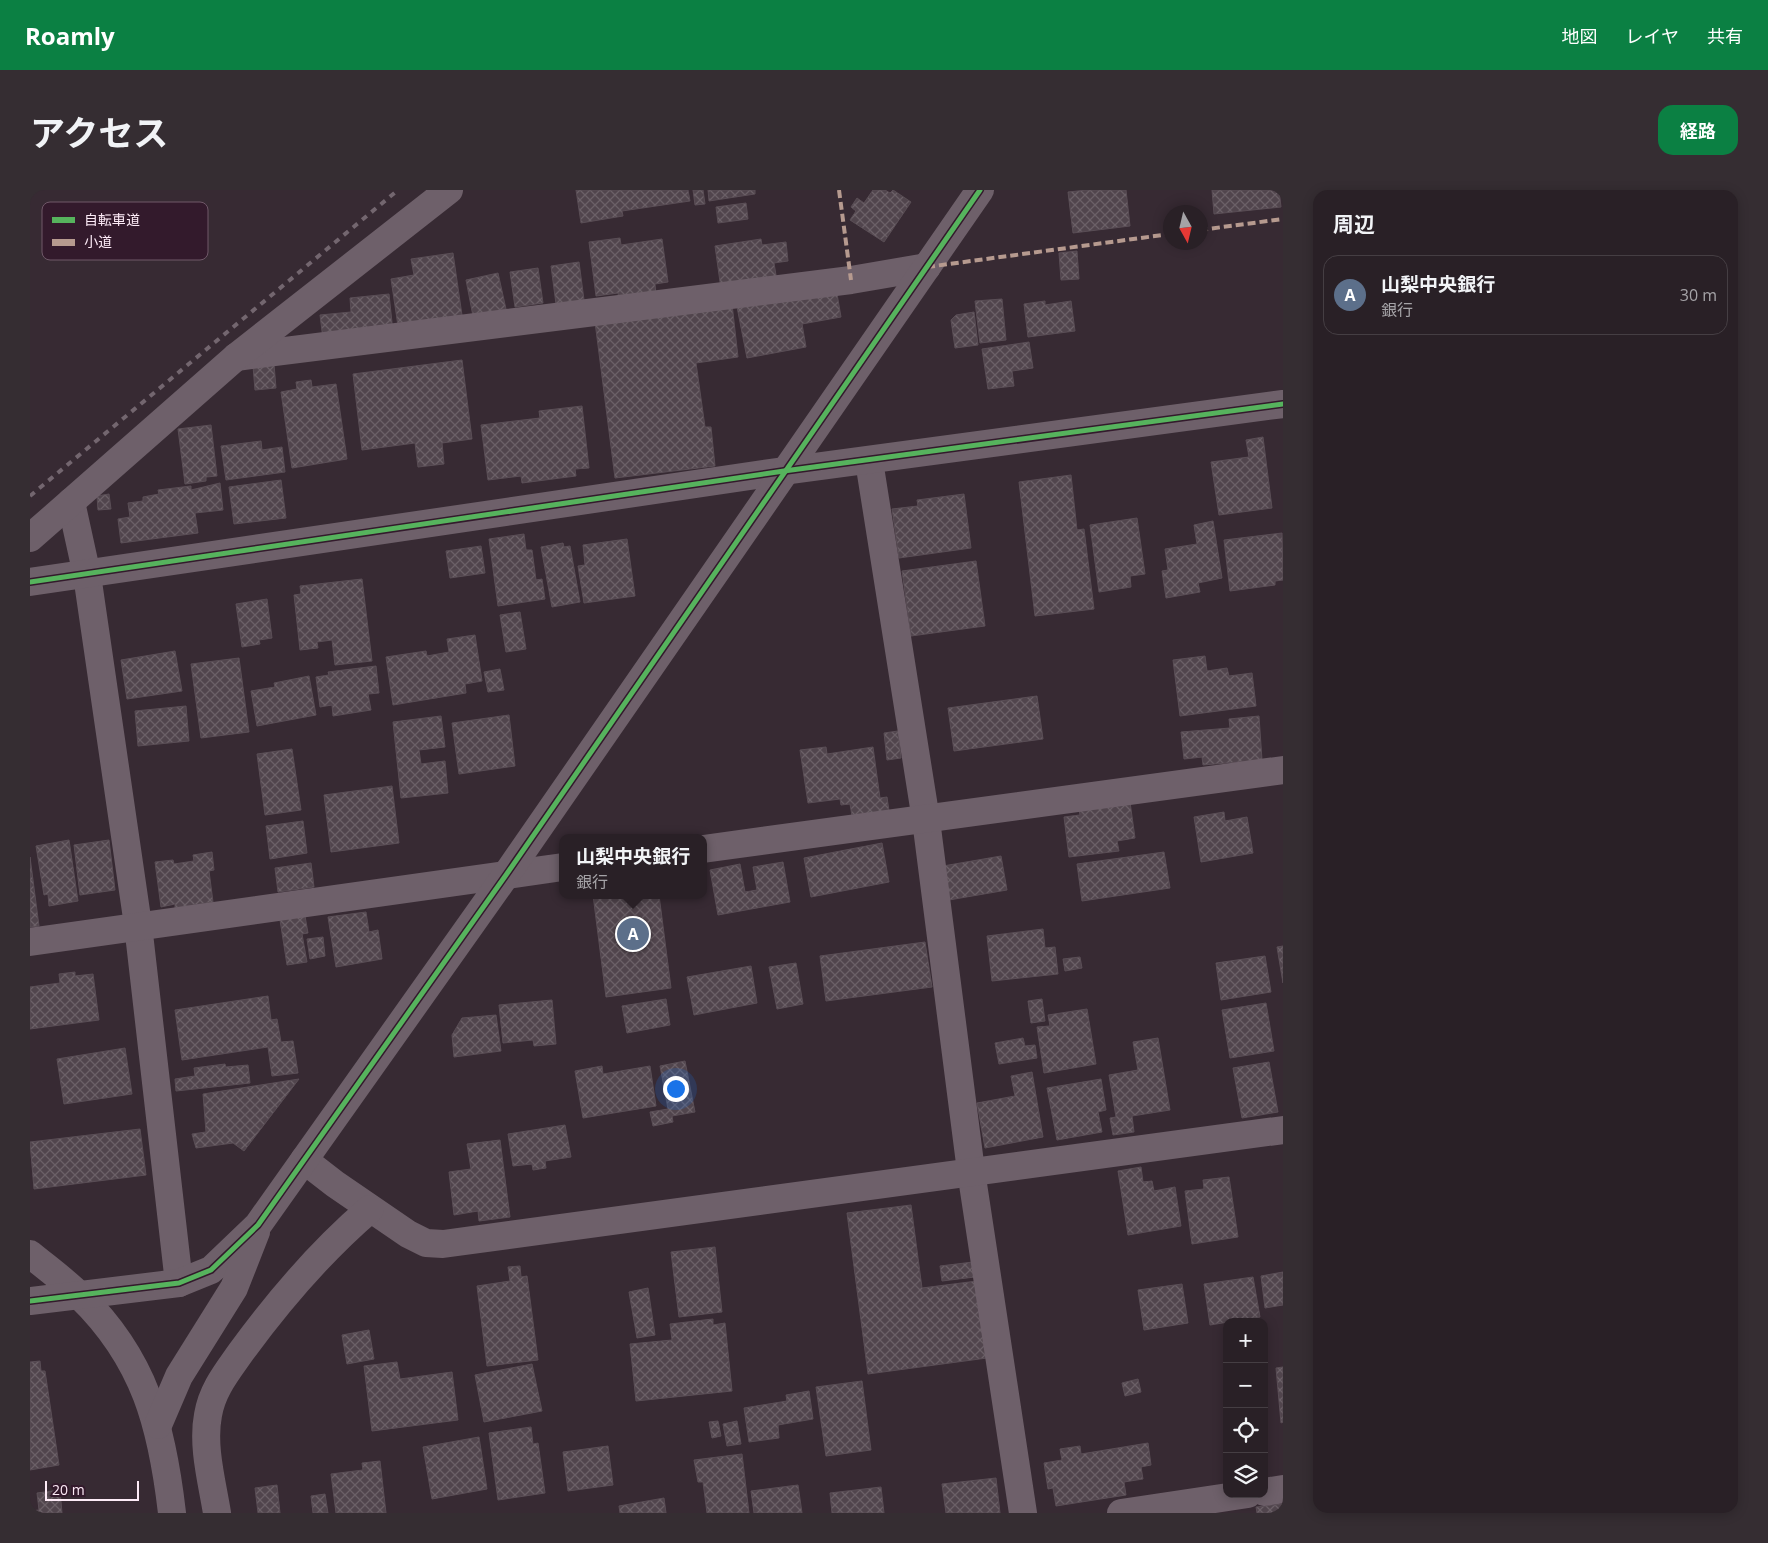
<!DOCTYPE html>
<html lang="ja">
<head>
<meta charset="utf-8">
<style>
  :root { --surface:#292026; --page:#352d32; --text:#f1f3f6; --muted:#a5a3a7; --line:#453e43; --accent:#0b8043 }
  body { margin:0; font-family:"Open Sans","Noto Sans JP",sans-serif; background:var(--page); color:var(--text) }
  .controls { position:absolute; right:15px; bottom:15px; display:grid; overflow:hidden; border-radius:10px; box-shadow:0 2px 12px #0003 }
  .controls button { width:45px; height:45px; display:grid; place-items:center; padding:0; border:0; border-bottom:1px solid var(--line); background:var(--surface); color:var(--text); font:25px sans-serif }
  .compass { position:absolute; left:1133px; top:15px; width:45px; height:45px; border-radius:50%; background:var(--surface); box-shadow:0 2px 12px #0003; rotate:172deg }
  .scale { position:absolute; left:15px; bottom:12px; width:94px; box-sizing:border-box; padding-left:5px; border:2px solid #fdebf7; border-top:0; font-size:14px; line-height:18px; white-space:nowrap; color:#fdebf7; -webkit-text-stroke:4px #331a2c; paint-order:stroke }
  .you { position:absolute; left:645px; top:898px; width:18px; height:18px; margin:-12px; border:4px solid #fff; border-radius:50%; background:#1a73e8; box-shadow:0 0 0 8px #1a73e833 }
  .badge { display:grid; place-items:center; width:32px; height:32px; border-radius:50%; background:var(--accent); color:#fff; font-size:16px; font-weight:700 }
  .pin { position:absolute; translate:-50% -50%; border:2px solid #fff; box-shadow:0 1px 5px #0006 }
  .popup { position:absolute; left:529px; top:644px; width:148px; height:65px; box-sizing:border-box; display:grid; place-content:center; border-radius:10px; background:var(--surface); filter:drop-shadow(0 1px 4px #0005); font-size:16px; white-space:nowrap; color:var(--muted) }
  .popup b { font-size:19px; color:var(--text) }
  .popup::after { content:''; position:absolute; left:50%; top:100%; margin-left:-10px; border:10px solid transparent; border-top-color:var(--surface) }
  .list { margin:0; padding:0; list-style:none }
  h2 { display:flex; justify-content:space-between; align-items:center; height:65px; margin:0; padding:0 20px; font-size:21px }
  h2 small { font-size:16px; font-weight:400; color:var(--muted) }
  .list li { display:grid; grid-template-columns:32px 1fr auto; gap:15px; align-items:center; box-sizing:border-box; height:80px; margin:0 10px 10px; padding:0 10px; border:1px solid var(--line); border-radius:15px }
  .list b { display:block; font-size:19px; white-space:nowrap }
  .list p { margin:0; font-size:16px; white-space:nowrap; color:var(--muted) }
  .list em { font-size:16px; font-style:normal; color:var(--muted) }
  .icon { flex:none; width:28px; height:28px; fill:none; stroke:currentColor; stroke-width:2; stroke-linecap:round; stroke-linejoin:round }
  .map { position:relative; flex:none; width:1253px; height:1323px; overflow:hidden; border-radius:15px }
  header { display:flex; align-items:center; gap:30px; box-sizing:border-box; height:70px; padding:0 25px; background:var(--accent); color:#fff }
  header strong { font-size:24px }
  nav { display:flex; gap:28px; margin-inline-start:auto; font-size:18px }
  .intro { display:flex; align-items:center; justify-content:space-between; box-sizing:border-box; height:120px; padding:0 30px }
  h1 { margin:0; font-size:35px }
  .button { padding:12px 22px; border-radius:15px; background:var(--accent); color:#fff; font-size:18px; font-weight:700 }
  main { display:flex; gap:30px; padding:0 30px }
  aside { flex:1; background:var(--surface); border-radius:15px; box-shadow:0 2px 12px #0003 }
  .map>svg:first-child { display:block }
  .building { fill:url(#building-cross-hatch); stroke:#5a4e56 }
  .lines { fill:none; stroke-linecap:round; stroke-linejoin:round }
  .minor { stroke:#6e606a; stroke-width:28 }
  .rail { stroke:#73666f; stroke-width:4; stroke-dasharray:6 6; stroke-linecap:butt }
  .quiet { stroke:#b69a8f; stroke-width:4; stroke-dasharray:8 4; stroke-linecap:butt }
  .cycleway-casing { stroke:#331a2c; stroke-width:8 }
  .cycleway { stroke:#56b35d; stroke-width:5 }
  .key { fill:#331a2c; stroke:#705969; stroke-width:1 }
  .key-label { font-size:14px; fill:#fdebf7 }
</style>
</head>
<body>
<header>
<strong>Roamly</strong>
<nav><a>地図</a><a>レイヤ</a><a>共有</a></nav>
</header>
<div class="intro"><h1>アクセス</h1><a class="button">経路</a></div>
<main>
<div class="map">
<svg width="1253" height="1323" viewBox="0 0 1253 1323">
  <defs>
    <pattern id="building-cross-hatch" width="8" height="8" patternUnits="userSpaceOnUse" patternTransform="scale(1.25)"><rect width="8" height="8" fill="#51454d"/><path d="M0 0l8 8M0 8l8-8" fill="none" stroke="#6b6067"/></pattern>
  </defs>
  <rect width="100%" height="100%" fill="#372a33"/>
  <g class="building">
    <polygon points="546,0 658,0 660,11 592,21 593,26 551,33"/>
    <polygon points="663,0 673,0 675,14 665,15"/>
    <polygon points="678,0 725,0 725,4 679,11"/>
    <polygon points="843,0 855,0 860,3 863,0 881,12 854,52 820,30 826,21 821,17 827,8 834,13"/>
    <polygon points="1057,0 1096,0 1100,36 1043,43 1038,2"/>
    <polygon points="1182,0 1249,0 1251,17 1184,24"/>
    <polygon points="716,13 718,29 688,33 686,17"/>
    <polygon points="590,48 591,55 632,49 638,92 625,94 626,105 589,110 588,103 566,106 559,52"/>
    <polygon points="731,49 732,55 756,52 758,71 744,73 747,91 691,99 685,56"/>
    <polygon points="1047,61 1049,89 1031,90 1029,63"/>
    <polygon points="423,63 433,132 368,136 361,89 384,85 381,69"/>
    <polygon points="549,72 554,110 526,114 521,76"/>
    <polygon points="508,78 513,113 485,117 480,82"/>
    <polygon points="468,83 476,119 443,126 436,90"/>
    <polygon points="806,98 811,127 772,134 776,157 717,168 707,117"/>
    <polygon points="359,104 363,142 293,149 290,125 321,122 320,108"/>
    <polygon points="972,109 976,150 950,153 945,111"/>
    <polygon points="1015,111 1015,115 1041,111 1045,141 998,147 994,114"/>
    <polygon points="702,114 708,167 666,173 675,237 681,237 685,276 585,288 565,132"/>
    <polygon points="944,122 948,155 925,158 921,130 926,125"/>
    <polygon points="999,152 1003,178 982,181 984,196 958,199 952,159"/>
    <polygon points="432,170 442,249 412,253 414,274 388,277 385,253 332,260 323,184"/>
    <polygon points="244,174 246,198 225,200 223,176"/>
    <polygon points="281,190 282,197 306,194 317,269 262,278 251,202 267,199 266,192"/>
    <polygon points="552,216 559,278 545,279 546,286 492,293 491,286 458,290 451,235 510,228 509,221"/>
    <polygon points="181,235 187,286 176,287 176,291 155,294 148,239"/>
    <polygon points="1233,247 1242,318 1189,325 1181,272 1219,267 1216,250"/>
    <polygon points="231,251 232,260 252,257 255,282 196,290 191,256"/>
    <polygon points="1041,285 1047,340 1054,339 1064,419 1005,426 989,292"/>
    <polygon points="251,290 256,328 204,334 199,297"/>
    <polygon points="190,293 193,320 165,323 168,343 91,353 88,329 100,327 98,313 113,311 113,307 129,304 128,300 161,296 161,300"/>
    <polygon points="79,304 81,319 68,320 67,306"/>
    <polygon points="934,304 941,358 869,368 862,319 888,316 887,310"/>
    <polygon points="1107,328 1115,384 1100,386 1101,397 1069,402 1060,335"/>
    <polygon points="1183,331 1192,388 1168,393 1170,402 1136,408 1132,381 1138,380 1135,359 1167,354 1164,335"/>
    <polygon points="1252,343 1253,390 1245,391 1245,395 1200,401 1194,350"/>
    <polygon points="494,344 496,360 502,360 506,390 512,389 515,409 468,416 459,349"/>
    <polygon points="597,349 605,406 554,413 548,376 555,375 553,355"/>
    <polygon points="533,353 534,357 540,356 550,412 522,417 511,357"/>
    <polygon points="451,356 455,383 420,388 416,361"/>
    <polygon points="946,371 955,436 881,446 872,381"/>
    <polygon points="332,389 342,471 305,475 302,450 287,452 288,458 270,460 264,405 271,404 270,396"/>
    <polygon points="237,409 242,448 229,450 230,454 212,457 206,414"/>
    <polygon points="490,422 496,459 476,462 470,425"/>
    <polygon points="445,445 452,491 435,494 436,503 363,515 356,467 396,461 397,466 419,462 417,449"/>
    <polygon points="145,461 152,501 97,509 91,470"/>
    <polygon points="1175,466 1177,481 1197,478 1199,486 1222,483 1226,516 1150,526 1143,470"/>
    <polygon points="209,468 219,542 171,548 161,474"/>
    <polygon points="346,476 349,503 338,504 341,520 303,526 302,515 290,517 286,487 299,485 298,482"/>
    <polygon points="470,479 474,500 458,502 454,482"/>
    <polygon points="279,486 286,525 227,536 221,501 245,497 244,493"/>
    <polygon points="1007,506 1013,549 924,561 918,518"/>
    <polygon points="156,516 159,551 108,556 105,521"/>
    <polygon points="479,525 485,576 429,584 422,533"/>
    <polygon points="411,526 415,557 389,560 391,574 415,571 418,603 371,608 363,532"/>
    <polygon points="1229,526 1232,570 1173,575 1172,567 1154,569 1151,542 1200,538 1199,529"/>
    <polygon points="868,541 871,568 857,570 854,543"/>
    <polygon points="796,557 797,564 843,557 850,608 857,607 859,621 822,626 820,614 811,615 810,609 778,613 770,560"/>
    <polygon points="262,559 271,620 235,625 227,564"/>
    <polygon points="362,596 369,653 301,662 294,605"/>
    <polygon points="1100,612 1105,648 1087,651 1089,661 1039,667 1034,627 1050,625 1049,619"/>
    <polygon points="1194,622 1195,631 1217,627 1223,663 1171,672 1164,627"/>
    <polygon points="273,631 277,663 240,669 236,636"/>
    <polygon points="39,650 48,711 19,716 18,704 14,705 6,656"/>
    <polygon points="79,650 85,700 50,705 44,655"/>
    <polygon points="852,653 859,692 781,707 774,668"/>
    <polygon points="182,662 184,680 179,681 183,712 145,718 145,714 131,717 125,672 143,670 144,674 164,671 163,665"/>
    <polygon points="1134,662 1140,698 1052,711 1047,674"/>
    <polygon points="971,666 977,700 919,710 913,676"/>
    <polygon points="0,667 9,736 0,737"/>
    <polygon points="753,672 760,712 688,725 680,680 710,674 715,702 727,700 723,677"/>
    <polygon points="281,673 284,697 248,702 245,678"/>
    <polygon points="563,705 629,705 641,798 576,807"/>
    <polygon points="336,722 339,742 348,740 352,769 306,777 298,727"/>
    <polygon points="275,726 278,743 272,744 277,772 257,775 250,730"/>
    <polygon points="1013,739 1015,758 1025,757 1028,784 962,791 957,746"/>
    <polygon points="293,747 295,766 280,769 277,749"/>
    <polygon points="895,752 902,797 796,811 790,766"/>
    <polygon points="1253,756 1253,793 1247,757"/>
    <polygon points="1235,766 1241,802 1191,810 1186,773"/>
    <polygon points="1050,767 1052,778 1035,781 1033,769"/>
    <polygon points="766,773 773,814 747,819 739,777"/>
    <polygon points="721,776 727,813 664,825 657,787"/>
    <polygon points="45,782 45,786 63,784 69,830 0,839 0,797 30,793 29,784"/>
    <polygon points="238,806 241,830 247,829 251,852 263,851 268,883 242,886 238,857 152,870 145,820"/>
    <polygon points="636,809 640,835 597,843 592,816"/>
    <polygon points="1012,809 1015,831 1001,833 998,811"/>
    <polygon points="522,810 526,854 504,856 503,850 473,853 469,815"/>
    <polygon points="1236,813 1244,861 1200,868 1192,820"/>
    <polygon points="1057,819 1066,874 1014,883 1007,837 1020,836 1018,825"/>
    <polygon points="466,825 471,861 424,867 422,845 432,828"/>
    <polygon points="993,848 995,856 1005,855 1007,868 969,874 965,853"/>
    <polygon points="1128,848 1140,920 1102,926 1104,942 1083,945 1080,928 1086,927 1079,885 1108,880 1103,852"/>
    <polygon points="95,858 102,904 34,914 27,869"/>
    <polygon points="655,871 665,922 642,926 643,932 623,936 620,922 638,919 630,876"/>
    <polygon points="1239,872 1248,922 1212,928 1203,878"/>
    <polygon points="195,874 196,877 218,875 220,893 146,901 145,889 165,886 164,878"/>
    <polygon points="572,876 573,884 620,876 626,916 553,928 545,881"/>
    <polygon points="1002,882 1013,947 955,958 947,913 985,906 981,886"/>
    <polygon points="269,889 214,961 203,953 166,958 162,944 176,942 173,904"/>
    <polygon points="1071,889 1076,920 1068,922 1072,942 1027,950 1017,898"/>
    <polygon points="535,935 541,967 515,971 516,978 503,980 502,974 483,976 478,944"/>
    <polygon points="110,939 116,985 4,999 0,952"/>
    <polygon points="470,950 480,1027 449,1031 448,1021 424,1025 419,982 441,979 437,954"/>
    <polygon points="1111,977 1113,992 1122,991 1124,1001 1145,997 1151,1036 1098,1045 1088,981"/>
    <polygon points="1199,987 1208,1047 1162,1054 1155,1001 1174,999 1173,990"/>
    <polygon points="881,1015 892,1098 947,1091 957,1168 838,1184 817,1023"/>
    <polygon points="685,1057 692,1122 649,1127 641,1062"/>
    <polygon points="943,1072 945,1087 912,1091 910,1076"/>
    <polygon points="490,1076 491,1087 497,1086 508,1170 457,1176 447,1096 480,1091 478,1077"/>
    <polygon points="1253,1082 1253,1115 1235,1118 1231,1086"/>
    <polygon points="1223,1087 1230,1127 1180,1135 1174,1094"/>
    <polygon points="1152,1094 1158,1133 1114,1140 1108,1100"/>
    <polygon points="618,1098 625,1145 607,1148 599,1102"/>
    <polygon points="683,1129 683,1135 695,1133 702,1201 606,1211 600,1154 642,1150 640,1134"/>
    <polygon points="339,1140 344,1169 317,1174 312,1145"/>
    <polygon points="10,1171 11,1181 15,1181 29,1275 0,1280 0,1172"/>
    <polygon points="367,1172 370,1189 422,1182 428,1230 342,1241 334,1176"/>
    <polygon points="502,1174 512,1221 454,1232 445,1185"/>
    <polygon points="1253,1177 1253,1232 1251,1233 1246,1178"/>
    <polygon points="1108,1189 1111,1202 1095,1206 1092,1193"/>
    <polygon points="832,1191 841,1260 796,1266 786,1197"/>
    <polygon points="779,1201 783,1229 748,1235 749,1248 719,1252 714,1218 757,1211 756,1205"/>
    <polygon points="688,1231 691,1246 682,1248 679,1232"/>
    <polygon points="707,1231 711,1254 697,1256 693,1234"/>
    <polygon points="501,1237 503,1254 508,1253 515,1303 468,1310 459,1243"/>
    <polygon points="449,1247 457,1299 402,1309 393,1257"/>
    <polygon points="1118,1253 1121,1275 1111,1277 1113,1289 1094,1292 1096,1305 1026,1316 1023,1298 1018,1299 1014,1273 1032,1270 1030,1259 1050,1256 1051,1264"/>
    <polygon points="578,1256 583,1295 538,1301 533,1262"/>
    <polygon points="712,1264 719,1323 677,1323 673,1292 668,1292 664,1270"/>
    <polygon points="350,1271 356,1323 306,1323 301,1284 333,1280 332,1273"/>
    <polygon points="966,1288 970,1323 916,1323 912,1294"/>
    <polygon points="247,1295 250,1323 228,1323 225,1298"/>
    <polygon points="768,1295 772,1323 724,1323 721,1301"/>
    <polygon points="851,1297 854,1323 802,1323 800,1303"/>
    <polygon points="30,1300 32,1323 0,1323 0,1321 9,1320 7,1303"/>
    <polygon points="295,1304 298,1323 283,1323 281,1306"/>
    <polygon points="634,1308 636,1323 590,1323 589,1316"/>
    <polygon points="1253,1314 1253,1323 1227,1323 1226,1317"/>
  </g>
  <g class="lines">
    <g class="minor">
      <polyline points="206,167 821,90 897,77"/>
      <polyline points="839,271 896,630 941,981 993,1323"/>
      <polyline points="41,312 57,385 108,735 149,1093"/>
      <polyline points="0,348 206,167 419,0"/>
      <polyline points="0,392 754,281 1253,214"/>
      <polyline points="673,659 1253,580"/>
      <polyline points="0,752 533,677"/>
      <polyline points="274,970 305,994 378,1044 396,1053 413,1054 1253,940"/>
      <path d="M0,1064c17,14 35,27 50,42 65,63 82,130 92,217"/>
      <polyline points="0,1111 149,1093 181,1080 228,1035 476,685 950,0"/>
      <polyline points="128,1235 149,1186 204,1098 226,1042"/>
      <polyline points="1234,1302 1253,1299"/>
      <path d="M187,1323c-5,-31 -15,-67 -9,-98 4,-25 19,-43 33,-63 38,-52 80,-101 129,-143"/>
      <polyline points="1091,1323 1218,1304"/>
    </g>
    <polyline class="rail" points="0,306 368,0"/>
    <g class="quiet">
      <polyline points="809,0 821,90"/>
      <polyline points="1170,40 1253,29"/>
      <polyline points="897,77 1140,44"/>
    </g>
    <g class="cycleway-casing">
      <g id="cycleway">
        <polyline points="0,392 754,281 1253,214"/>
        <polyline points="0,1111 149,1093 181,1080 228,1035 476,685 950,0"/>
      </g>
    </g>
    <use href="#cycleway" class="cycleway"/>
  </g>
  <rect x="12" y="12" width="166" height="58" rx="8" class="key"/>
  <rect x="22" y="27" width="23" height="6" fill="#56b35d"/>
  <rect x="22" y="49" width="23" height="7" fill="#b69a8f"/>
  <g class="key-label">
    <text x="54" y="35">自転車道</text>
    <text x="54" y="57">小道</text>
  </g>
</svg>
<div class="controls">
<button>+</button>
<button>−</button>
<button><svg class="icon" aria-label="locate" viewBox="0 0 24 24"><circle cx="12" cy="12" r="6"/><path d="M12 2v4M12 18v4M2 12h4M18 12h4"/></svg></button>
<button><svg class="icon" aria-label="layers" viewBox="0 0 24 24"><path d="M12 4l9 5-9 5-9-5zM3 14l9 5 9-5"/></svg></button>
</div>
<svg class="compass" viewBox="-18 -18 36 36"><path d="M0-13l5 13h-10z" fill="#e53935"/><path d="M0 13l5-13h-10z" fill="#a5a3a7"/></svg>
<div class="scale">20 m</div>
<div class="you"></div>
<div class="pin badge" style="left:603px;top:744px;background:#5c6f8a">A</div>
<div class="popup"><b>山梨中央銀行</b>銀行</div>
</div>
<aside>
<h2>周辺<small></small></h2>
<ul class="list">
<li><span class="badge" style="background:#5c6f8a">A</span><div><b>山梨中央銀行</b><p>銀行</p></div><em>30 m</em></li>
</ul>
</aside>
</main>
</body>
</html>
